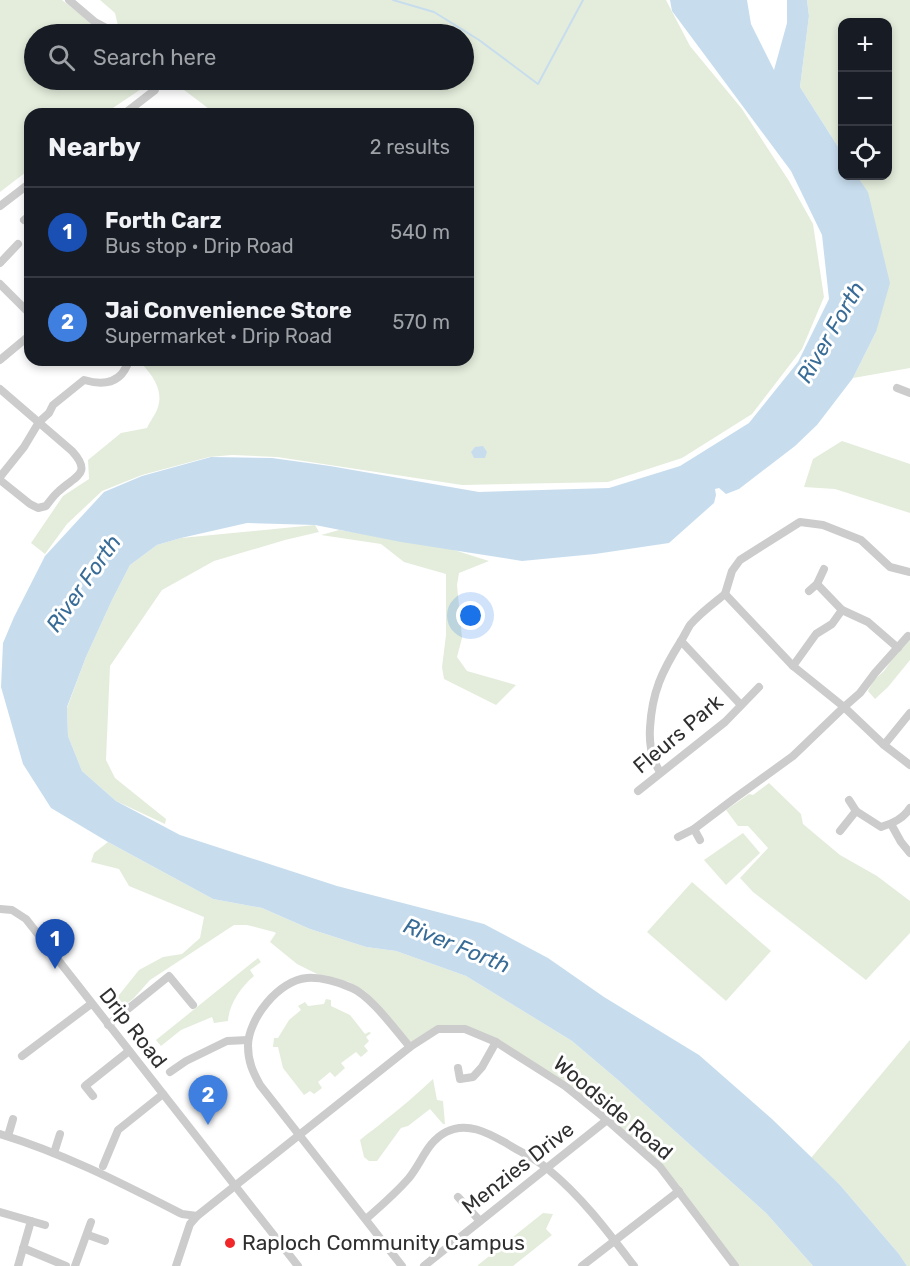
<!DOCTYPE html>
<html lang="en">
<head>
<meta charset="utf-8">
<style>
  :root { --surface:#171b24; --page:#20242c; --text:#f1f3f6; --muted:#9ea1a6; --line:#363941; --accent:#1a73e8 }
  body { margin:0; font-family:Rubik,sans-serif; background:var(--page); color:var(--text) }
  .controls { position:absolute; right:18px; top:18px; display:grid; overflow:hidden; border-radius:12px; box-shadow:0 3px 9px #0003 }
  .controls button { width:54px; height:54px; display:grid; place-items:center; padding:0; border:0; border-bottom:2px solid var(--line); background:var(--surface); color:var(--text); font:30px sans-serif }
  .you { position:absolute; left:471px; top:616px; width:21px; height:21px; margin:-15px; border:4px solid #fff; border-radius:50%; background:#1a73e8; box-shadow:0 0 0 9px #1a73e833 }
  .badge { display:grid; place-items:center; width:39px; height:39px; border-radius:50%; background:var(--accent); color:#fff; font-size:20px; font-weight:700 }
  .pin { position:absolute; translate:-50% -50px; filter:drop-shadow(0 2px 3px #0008) }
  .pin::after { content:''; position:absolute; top:32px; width:21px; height:18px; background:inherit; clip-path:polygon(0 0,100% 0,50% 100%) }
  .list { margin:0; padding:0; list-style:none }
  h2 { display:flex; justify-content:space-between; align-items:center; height:78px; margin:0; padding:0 24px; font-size:26px }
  h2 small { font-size:20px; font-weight:400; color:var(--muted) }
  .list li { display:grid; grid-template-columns:39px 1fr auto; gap:18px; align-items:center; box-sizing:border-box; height:90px; padding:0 24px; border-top:2px solid var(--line) }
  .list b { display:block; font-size:22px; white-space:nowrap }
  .list p { margin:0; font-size:20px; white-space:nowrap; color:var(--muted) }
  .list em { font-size:20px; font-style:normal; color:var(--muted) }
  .icon { flex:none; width:33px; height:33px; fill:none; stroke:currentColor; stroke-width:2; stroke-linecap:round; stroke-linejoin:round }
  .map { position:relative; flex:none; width:910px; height:1266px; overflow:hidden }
  .search { position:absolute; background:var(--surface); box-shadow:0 3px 9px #0003; left:24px; top:24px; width:450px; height:66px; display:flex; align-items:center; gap:15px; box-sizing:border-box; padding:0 21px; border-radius:33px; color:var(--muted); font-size:22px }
  .panel { position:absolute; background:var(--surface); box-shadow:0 3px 9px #0003; left:24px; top:108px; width:450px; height:258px; border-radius:18px }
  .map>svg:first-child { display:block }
  .green { fill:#e4eddc }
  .water { fill:#c7ddee }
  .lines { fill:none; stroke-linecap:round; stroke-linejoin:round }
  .stream { stroke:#c7ddee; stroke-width:2 }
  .minor { stroke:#ccc; stroke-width:8 }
  .poi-dot { fill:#f0282a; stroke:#fff; stroke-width:2 }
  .labels { text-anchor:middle; stroke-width:6; stroke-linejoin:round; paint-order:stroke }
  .street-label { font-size:21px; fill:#2f2f2f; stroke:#fff }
  .poi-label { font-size:21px; fill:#2f2f2f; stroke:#fff; text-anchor:start }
  .water-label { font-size:22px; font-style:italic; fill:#386c97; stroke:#fff }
</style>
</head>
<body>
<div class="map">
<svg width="910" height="1266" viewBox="0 0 910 1266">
  <rect width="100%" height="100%" fill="#fff"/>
  <g class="green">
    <polygon points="0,0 62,0 106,34 34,34 34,80 147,80 150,83 104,114 30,114 30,169 0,192"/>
    <path d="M100,0h566l24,46 52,63 47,72 24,43 11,73 -22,52 -50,65 -70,44 -74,24 -146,3 -185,-28 -45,-2 -23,2 -67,18 -40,16 -35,33 -22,30 -14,-11 32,-47 26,-17 -1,-19 33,-27 26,-5c3,-7 9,-14 11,-21 6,-19 -8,-35 -20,-47h330v-246h-255v-2l-42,-32h293v-46h-340l-5,-4 -4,-17z"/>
    <polygon points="807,0 910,0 910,368 853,378 876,332 868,193 857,176 888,176 888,22 842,22 842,153 800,87 809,16"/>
    <polygon points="842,441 910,464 910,513 835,489 804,487 813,459"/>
    <polygon points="315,525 319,532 285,540 214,561 162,590 110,666 106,760 115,778 166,819 165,824 116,801 82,771 68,736 67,708 86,657 112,600 130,565 157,545 181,538"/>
    <polygon points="339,530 435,544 489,561 459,573 457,585 462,638 457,657 467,671 516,685 496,705 444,679 442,667 446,635 446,574 404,562 381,544 321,535"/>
    <polygon points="910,638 910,660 888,687 875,699 868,691 874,680 884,671 893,658"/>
    <polygon points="769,783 801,814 803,824 840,855 877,876 910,901 910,933 866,980 753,892 740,878 768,848 748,826 738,826 726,810 749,794 753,795"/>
    <polygon points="743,833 760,853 726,885 704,860"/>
    <polygon points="108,842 213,899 262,908 310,929 366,947 396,951 466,976 572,1041 618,1080 766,1213 813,1266 736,1266 656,1162 608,1118 473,1030 426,1033 411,1042 365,991 349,982 317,974 297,964 270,942 276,933 274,932 247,925 234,925 150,980 133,999 118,1010 115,1000 139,970 163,957 182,954 200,938 204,917 129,886 119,869 91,862 94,853"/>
    <polygon points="692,882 771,951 726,1001 647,932"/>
    <path d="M258,958l3,4 -11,8 4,6c-13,11 -25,28 -26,45l-14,2 -2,-6 -31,13 -20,16 -5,-6z"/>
    <polygon points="326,999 331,1000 331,1006 350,1015 365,1034 369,1032 371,1033 366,1037 369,1041 364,1046 368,1051 361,1057 356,1052 341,1063 345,1068 335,1077 330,1072 318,1082 322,1088 314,1094 310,1091 304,1095 283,1068 278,1047 273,1047 274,1038 278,1038 289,1020 301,1010 298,1006 305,1002 308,1006 324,1004"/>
    <polygon points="910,1040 910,1266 907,1266 899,1254 840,1185 811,1158"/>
    <path d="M433,1079l4,21 6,1 2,23h-2l-13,-15 -22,17 -7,2 -24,33h-8l-5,-4 -4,-17c8,-7 16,-12 24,-19 17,-13 33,-27 49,-42z"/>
    <polygon points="543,1213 553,1214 546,1229 552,1235 513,1266 478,1266 478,1265"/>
  </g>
  <g class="water">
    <polygon points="670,0 747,0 751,24 774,70 787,23 787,0 807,0 809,16 800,87 842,153 842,176 857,176 868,192 890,283 876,332 853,378 817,425 795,446 769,466 739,489 726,494 719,488 715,489 716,495 714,503 669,543 595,554 522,561 401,542 315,525 247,523 181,538 157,545 130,565 112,600 86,657 67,707 68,736 82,771 116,801 180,835 337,886 484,924 548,958 604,997 699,1055 772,1119 840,1185 899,1254 907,1266 813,1266 766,1213 618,1080 572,1041 466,976 396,951 366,947 310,929 262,908 213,899 108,842 51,808 23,764 1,687 3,643 14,617 45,556 104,492 142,476 211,457 272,458 330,466 479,492 609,488 680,466 749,423 798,362 829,299 822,235 791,171 672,11"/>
    <polygon points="483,446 487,452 485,458 474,458 471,452 475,447"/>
  </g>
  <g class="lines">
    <polyline class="stream" points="393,0 434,12 479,40 538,84 583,0"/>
    <g class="minor">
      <polyline points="69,0 95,22 110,30 115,34"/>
      <polyline points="124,114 155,90 155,80"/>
      <polyline points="0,206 30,183"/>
      <polyline points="24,220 30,215"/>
      <polyline points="0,263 18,244"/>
      <polyline points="0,284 30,314"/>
      <polyline points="0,360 30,335"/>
      <polyline points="897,388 910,393"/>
      <path d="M0,389l72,62c21,23 3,25 -13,40 -5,4 -9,10 -13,15l-8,2 -8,-4 -30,-24"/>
      <path d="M0,477l24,-30 15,-25 10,-9 4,-8 31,-25c21,6 38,3 45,-20"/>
      <polyline points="817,584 842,610 868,622 898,648"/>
      <polyline points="809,591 817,584 824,569"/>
      <polyline points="725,594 793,666 844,707 884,745 910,765"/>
      <polyline points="725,594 732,571 740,560 800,522 823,525 861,540 890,567 910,572"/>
      <polyline points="681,641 741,705"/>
      <polyline points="793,666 816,634 832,624 842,610"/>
      <polyline points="884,745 910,713"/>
      <path d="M660,772c-9,-14 -11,-28 -10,-44 2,-36 12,-57 31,-87 3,-5 6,-11 9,-16 10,-12 24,-22 35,-31"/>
      <polyline points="638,791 725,722 759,687"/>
      <polyline points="849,800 856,811"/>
      <polyline points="891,824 901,842 910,853"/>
      <polyline points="694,829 700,840"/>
      <path d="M840,831l16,-20 25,16c12,-4 22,-8 29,-19"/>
      <polyline points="678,837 694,829 735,798 793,756 844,707 860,693 875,673 908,636"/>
      <polyline points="0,909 12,910 26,919 298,1266"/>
      <polyline points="108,1025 169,976 193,1005"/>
      <polyline points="22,1056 91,1004"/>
      <polyline points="458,1068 460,1079 473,1077 482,1067 496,1042"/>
      <polyline points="170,1072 186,1061 227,1041 248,1040"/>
      <polyline points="93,1096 85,1086 129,1051"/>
      <path d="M0,1134c63,19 123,50 182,80l15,2"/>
      <polyline points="8,1136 13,1119"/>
      <polyline points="54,1153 60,1134"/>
      <polyline points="103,1166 118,1130 163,1094"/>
      <polyline points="458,1197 480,1221"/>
      <polyline points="0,1212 45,1225"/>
      <path d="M366,1219c15,-13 30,-26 43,-41 13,-16 18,-36 37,-46 21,-11 42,1 60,11 14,9 31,16 43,27 33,27 59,62 85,96"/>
      <polyline points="88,1235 105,1241"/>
      <polyline points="23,1248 66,1266"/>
      <polyline points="18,1266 31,1221"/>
      <polyline points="75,1266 91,1222"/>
      <polyline points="176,1266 190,1224 197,1216 410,1047 438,1029 465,1029 496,1042 565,1086 607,1120 660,1167 735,1266"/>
      <path d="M402,1266l-142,-181c-7,-13 -12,-23 -12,-39 0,-27 31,-66 59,-68 14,-1 32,4 45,10 19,8 44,43 58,59"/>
      <polyline points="424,1266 607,1120"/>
      <polyline points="582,1266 679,1191"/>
    </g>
  </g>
  <circle class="poi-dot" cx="230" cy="1243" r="6"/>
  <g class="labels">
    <g class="street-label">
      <text transform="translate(678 734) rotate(-40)" y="7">Fleurs Park</text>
      <text transform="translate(133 1028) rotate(52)" y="7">Drip Road</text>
      <text transform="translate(613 1108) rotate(40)" y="7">Woodside Road</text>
      <text transform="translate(518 1168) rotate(-38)" y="7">Menzies Drive</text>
    </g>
    <g class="poi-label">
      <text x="242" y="1250">Raploch Community Campus</text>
    </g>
    <g class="water-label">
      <text transform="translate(830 332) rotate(-60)" y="8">River Forth</text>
      <text transform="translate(83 583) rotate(-55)" y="8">River Forth</text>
      <text transform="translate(457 945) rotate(22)" y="8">River Forth</text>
    </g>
  </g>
</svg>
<div class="controls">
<button>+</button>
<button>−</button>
<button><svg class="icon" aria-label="locate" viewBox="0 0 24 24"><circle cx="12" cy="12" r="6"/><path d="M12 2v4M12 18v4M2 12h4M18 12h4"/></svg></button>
</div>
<div class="you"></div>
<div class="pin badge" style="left:55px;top:969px;background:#1a4fb4">1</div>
<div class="pin badge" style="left:208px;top:1125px;background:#3f7fe0">2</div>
<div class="search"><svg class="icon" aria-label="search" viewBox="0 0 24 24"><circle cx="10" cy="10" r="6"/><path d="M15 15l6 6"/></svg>Search here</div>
<section class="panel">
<h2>Nearby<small>2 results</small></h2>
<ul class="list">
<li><span class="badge" style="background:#1a4fb4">1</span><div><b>Forth Carz</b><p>Bus stop · Drip Road</p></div><em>540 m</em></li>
<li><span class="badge" style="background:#3f7fe0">2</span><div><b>Jai Convenience Store</b><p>Supermarket · Drip Road</p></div><em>570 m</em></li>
</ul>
</section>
</div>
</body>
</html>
